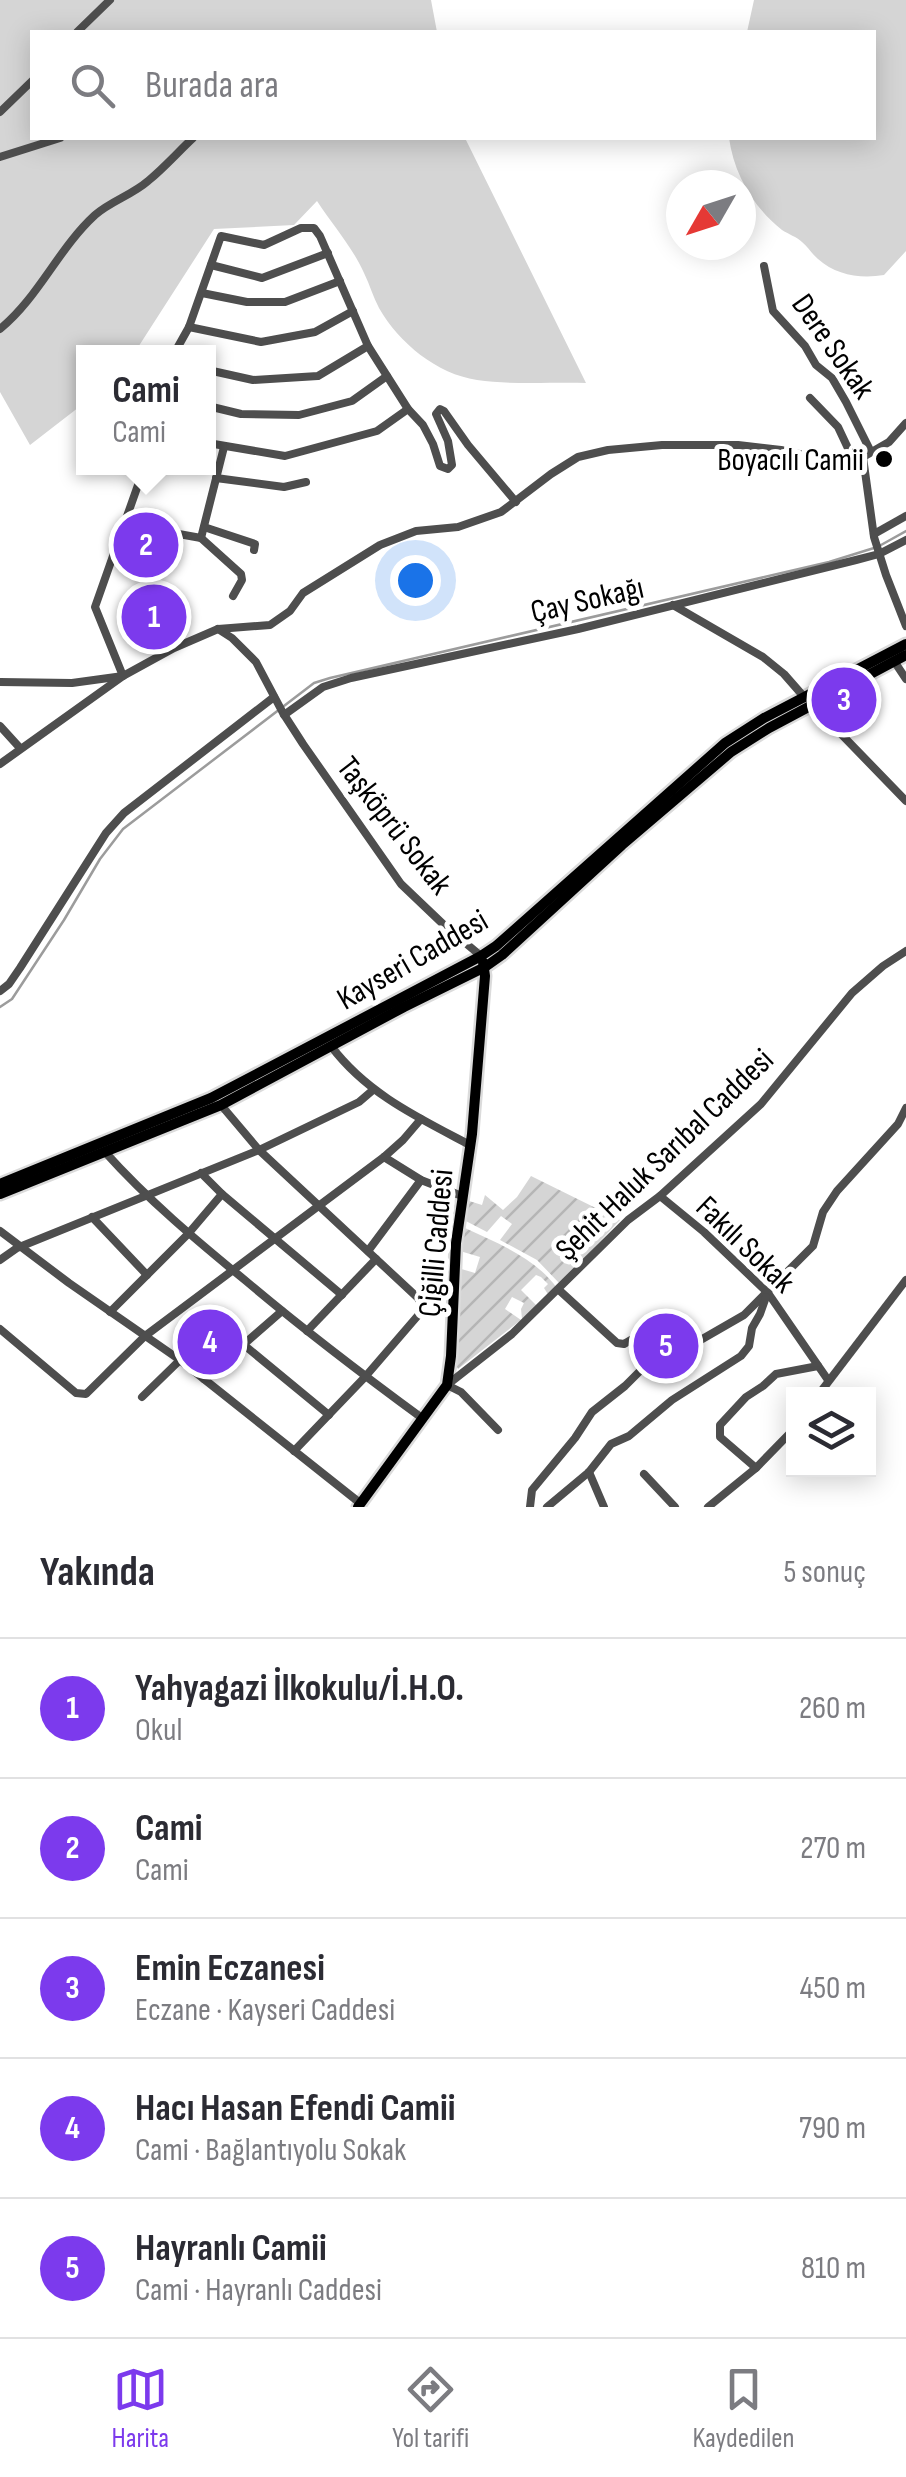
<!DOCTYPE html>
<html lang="tr">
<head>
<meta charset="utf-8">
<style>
	body { margin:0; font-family:"Sofia Sans Condensed",sans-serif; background:#f7f7f7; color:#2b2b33 }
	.controls { position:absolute; right:30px; bottom:30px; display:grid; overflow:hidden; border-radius:0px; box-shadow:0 5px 25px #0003 }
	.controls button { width:90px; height:90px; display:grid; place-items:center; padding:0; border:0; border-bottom:2px solid #e1e1e2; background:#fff; color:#2b2b33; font:50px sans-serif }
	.compass { position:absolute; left:666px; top:170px; width:90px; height:90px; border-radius:50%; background:#fff; box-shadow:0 5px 25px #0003; rotate:231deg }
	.you { position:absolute; left:415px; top:580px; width:35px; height:35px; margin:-25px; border:8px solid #fff; border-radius:50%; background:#1a73e8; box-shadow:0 0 0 15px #1a73e833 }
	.badge { display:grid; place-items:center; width:65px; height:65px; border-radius:50%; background:#7c3aed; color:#fff; font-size:32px; font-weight:700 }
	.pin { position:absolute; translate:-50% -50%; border:5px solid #fff; box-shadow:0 2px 10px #0006 }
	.popup { position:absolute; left:76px; top:345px; width:140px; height:130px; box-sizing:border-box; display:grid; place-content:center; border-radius:0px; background:#fff; filter:drop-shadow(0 2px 8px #0005); font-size:32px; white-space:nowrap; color:#7c7c81 }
	.popup b { font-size:38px; color:#2b2b33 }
	.popup::after { content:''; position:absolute; left:50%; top:100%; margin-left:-20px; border:20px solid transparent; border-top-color:#fff }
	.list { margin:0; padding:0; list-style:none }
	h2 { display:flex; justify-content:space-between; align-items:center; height:130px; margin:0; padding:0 40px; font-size:42px }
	h2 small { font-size:32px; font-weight:400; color:#7c7c81 }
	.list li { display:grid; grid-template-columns:65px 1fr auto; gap:30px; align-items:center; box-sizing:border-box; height:140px; padding:0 40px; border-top:2px solid #e1e1e2 }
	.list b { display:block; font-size:38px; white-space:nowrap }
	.list p { margin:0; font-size:32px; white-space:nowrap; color:#7c7c81 }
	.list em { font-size:32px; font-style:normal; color:#7c7c81 }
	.icon { flex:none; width:55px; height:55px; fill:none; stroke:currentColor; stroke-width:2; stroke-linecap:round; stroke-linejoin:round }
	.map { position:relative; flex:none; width:906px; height:1507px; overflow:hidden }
	.search { position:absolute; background:#fff; box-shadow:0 5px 25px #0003; left:30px; right:30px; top:30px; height:110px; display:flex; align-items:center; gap:25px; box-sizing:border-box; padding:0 35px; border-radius:0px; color:#7c7c81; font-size:38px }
	.sheet { height:830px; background:#fff }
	nav { display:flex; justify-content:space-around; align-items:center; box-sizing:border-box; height:140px; border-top:2px solid #e1e1e2; background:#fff; font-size:28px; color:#7c7c81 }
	nav a { display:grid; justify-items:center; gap:5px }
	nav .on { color:#7c3aed }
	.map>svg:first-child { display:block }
</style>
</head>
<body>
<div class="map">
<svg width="906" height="1507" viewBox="0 0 906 1507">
	<defs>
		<pattern id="garden-furrows" width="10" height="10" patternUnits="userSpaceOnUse" patternTransform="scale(2.5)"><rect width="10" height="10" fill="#d5d5d5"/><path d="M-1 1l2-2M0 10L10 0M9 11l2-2" fill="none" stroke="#b5b5b5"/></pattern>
	</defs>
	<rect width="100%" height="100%" fill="#fff"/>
	<g fill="#d5d5d5">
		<path d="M0,0H431L437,32H32V138H465L586,383C552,382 510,385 477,380C437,374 399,343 379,308C373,297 370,285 364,273C353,248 332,224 317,201L294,225L214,229L135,352H84L83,404L30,445L0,392Z"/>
		<path d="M754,0H906V251L884,275C860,279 836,275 818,259C812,254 808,247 802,242C797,237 788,234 782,230C753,207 734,174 729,138H874V32H747Z"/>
	</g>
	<g fill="url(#garden-furrows)">
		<polygon points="531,1176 620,1220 560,1284 537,1260 500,1240 512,1224 501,1216 487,1232 462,1219 466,1200 482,1205 485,1195 503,1210 517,1197"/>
		<path d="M465,1228C499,1244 534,1257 557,1288L549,1296L544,1288L548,1284L541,1277L536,1275L521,1290L537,1306L522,1319L521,1309L524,1303L512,1297L505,1309L521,1320L458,1369L456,1365L458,1268L475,1273L480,1257L460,1251L461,1231Z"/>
	</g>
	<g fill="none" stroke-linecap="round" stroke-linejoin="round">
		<g stroke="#9c9c9c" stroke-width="2.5">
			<polyline points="881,545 906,531"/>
			<polyline points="0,1007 12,999 64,920 100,859 123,829 314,683 330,678 829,562 874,548"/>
		</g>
		<g stroke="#dbdbdb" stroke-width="15">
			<g id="major">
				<polyline points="0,1184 211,1098 481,956 496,946 725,743 764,718 906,644"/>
				<polyline points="0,1194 221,1105 404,1007 485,967 502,955 622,845 731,752 769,728 906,655"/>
				<polyline points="358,1507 447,1385 451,1356 456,1243 472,1134 485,976 483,962"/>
			</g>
		</g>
		<g stroke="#4e4e4e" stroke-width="8">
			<polyline points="77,32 110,0"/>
			<polyline points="0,112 32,81"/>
			<polyline points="0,157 60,138"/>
			<polyline points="211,265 262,278 328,253"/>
			<polyline points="764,266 773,311 805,346 816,365 832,378 846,402 871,452"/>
			<polyline points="202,293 247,302 285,302 340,281"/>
			<polyline points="189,327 261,342 315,332 353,311"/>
			<path d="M0,329C39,297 58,249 95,215C111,201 132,195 148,181C164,168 178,152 193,138"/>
			<polyline points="175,352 189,327 221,236 264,245 301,228 314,228 320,236 368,346 408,409 423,425 433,444 440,466 448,469 452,465 448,441 436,414 440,409 444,411 468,445 516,502"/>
			<polyline points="208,370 253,380 318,376 368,346"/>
			<polyline points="810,398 838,427 854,461"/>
			<polyline points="208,406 241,414 299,415 352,401 387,376"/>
			<polyline points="208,443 285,456 377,431 408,409"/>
			<polyline points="863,457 874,537 886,575 906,626"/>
			<polyline points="216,478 284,487 306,482"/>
			<polyline points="128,514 162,531 201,538 224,447"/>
			<polyline points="204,527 255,544 254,550"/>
			<polyline points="874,534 906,516"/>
			<polyline points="201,538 241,574 242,580 233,596"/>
			<polyline points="673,605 763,657 784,674 805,698"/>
			<polyline points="218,629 232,638 256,662 283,713 303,744 401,884 444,925 481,956"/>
			<polyline points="894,661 906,679"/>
			<polyline points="0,682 72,683 123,676 95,607 144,468"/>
			<polyline points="812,704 906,801"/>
			<polyline points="284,715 323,687 351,678 578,629 856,560 879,554 906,540"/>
			<polyline points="0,726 20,748"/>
			<polyline points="0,764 123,676 174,648 218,629 270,625 290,611 303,593 380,545 416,531 458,527 501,512 551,474 578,457 608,450 662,445 738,445 781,450 840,463 863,457 889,442 906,423"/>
			<polyline points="0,991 9,984 20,968 106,833 124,813 274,697"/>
			<path d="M331,1046C367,1094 419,1118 470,1145"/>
			<polyline points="221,1105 259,1150 418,1298 422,1305 421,1312 365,1377 294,1451"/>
			<path d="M105,1152C148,1200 196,1240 246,1281C303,1329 362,1374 422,1418"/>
			<polyline points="384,1157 421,1180 462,1196"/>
			<polyline points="201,1173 222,1194 342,1295"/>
			<polyline points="660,1196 704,1232 768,1293 828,1380"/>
			<polyline points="92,1217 147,1275"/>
			<polyline points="0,1231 69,1283 180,1360 360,1503"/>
			<polyline points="368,1251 421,1180"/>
			<polyline points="0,1260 17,1248 259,1150 359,1102 373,1090"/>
			<path d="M559,1290L617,1343L624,1344L636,1337C649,1338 653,1351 655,1362"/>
			<polyline points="110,1312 188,1234 222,1194"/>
			<polyline points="0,1329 76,1393 86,1394 145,1336 384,1157 403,1140 421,1119"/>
			<polyline points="307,1331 376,1259"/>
			<polyline points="244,1345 329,1415"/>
			<polyline points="204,1379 282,1311"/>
			<polyline points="819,1394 906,1280"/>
			<polyline points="142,1397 180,1360"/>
			<polyline points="498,1430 461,1392 447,1385 512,1334 628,1220 660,1196 761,1104 852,993 883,966 906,951"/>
			<polyline points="756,1468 720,1437 720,1425 746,1397 763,1386 776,1374 818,1366"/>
			<polyline points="589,1472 604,1507"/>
			<polyline points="644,1474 675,1507"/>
			<polyline points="530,1507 532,1490 575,1438 592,1412 625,1386 644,1367 671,1357 744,1315 813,1246 823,1212 837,1191 898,1124 906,1108"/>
			<polyline points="547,1507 589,1472 611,1444 629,1436 672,1400 741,1356 749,1346 752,1328 760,1314 766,1297"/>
			<polyline points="708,1507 756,1468 794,1429"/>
		</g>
		<use href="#major" stroke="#000" stroke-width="10"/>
	</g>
	<circle fill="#000" stroke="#fff" stroke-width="4" cx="884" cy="459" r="10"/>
	<g text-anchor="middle" stroke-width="10" stroke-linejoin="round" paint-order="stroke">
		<g font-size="32" fill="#000" stroke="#fff">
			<text transform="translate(834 346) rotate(55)" y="11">Dere Sokak</text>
			<text transform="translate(587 599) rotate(-13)" y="11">Çay Sokağı</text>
			<text transform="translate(395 825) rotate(52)" y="11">Taşköprü Sokak</text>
			<text transform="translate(412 959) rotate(-30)" y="11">Kayseri Caddesi</text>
			<text transform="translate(664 1154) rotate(-44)" y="11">Şehit Haluk Sarıbal Caddesi</text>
			<text transform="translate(435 1243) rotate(-85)" y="11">Çiğilli Caddesi</text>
			<text transform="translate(746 1244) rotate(44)" y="11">Fakılı Sokak</text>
		</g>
		<g font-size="32" fill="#000" stroke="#fff" text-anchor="end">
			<text x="864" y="470">Boyacılı Camii</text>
		</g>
	</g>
</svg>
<div class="controls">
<button><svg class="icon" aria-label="layers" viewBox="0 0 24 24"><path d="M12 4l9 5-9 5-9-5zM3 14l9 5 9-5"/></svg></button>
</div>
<svg class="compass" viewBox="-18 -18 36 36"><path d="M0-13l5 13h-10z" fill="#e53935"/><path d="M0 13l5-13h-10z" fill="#7c7c81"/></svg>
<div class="you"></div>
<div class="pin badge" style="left:154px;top:617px">1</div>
<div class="pin badge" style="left:146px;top:545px">2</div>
<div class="popup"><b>Cami</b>Cami</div>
<div class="pin badge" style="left:844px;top:700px">3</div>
<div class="pin badge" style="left:210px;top:1342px">4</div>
<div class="pin badge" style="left:666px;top:1346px">5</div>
<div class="search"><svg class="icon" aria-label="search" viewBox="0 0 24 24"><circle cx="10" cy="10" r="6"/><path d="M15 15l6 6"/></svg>Burada ara</div>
</div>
<section class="sheet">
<h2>Yakında<small>5 sonuç</small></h2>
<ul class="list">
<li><span class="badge">1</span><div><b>Yahyagazi İlkokulu/İ.H.O.</b><p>Okul</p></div><em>260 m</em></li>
<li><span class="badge">2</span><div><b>Cami</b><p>Cami</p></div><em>270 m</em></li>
<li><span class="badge">3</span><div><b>Emin Eczanesi</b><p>Eczane · Kayseri Caddesi</p></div><em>450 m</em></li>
<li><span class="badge">4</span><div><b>Hacı Hasan Efendi Camii</b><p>Cami · Bağlantıyolu Sokak</p></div><em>790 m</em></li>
<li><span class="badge">5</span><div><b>Hayranlı Camii</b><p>Cami · Hayranlı Caddesi</p></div><em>810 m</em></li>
</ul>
</section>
<nav>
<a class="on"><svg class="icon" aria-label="map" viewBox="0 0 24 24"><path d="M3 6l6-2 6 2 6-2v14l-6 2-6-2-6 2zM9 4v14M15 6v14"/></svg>Harita</a>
<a><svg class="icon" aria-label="directions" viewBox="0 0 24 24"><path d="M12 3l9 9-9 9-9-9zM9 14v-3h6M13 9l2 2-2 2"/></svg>Yol tarifi</a>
<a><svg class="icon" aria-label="saved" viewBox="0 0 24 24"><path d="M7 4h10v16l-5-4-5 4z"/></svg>Kaydedilen</a>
</nav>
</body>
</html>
